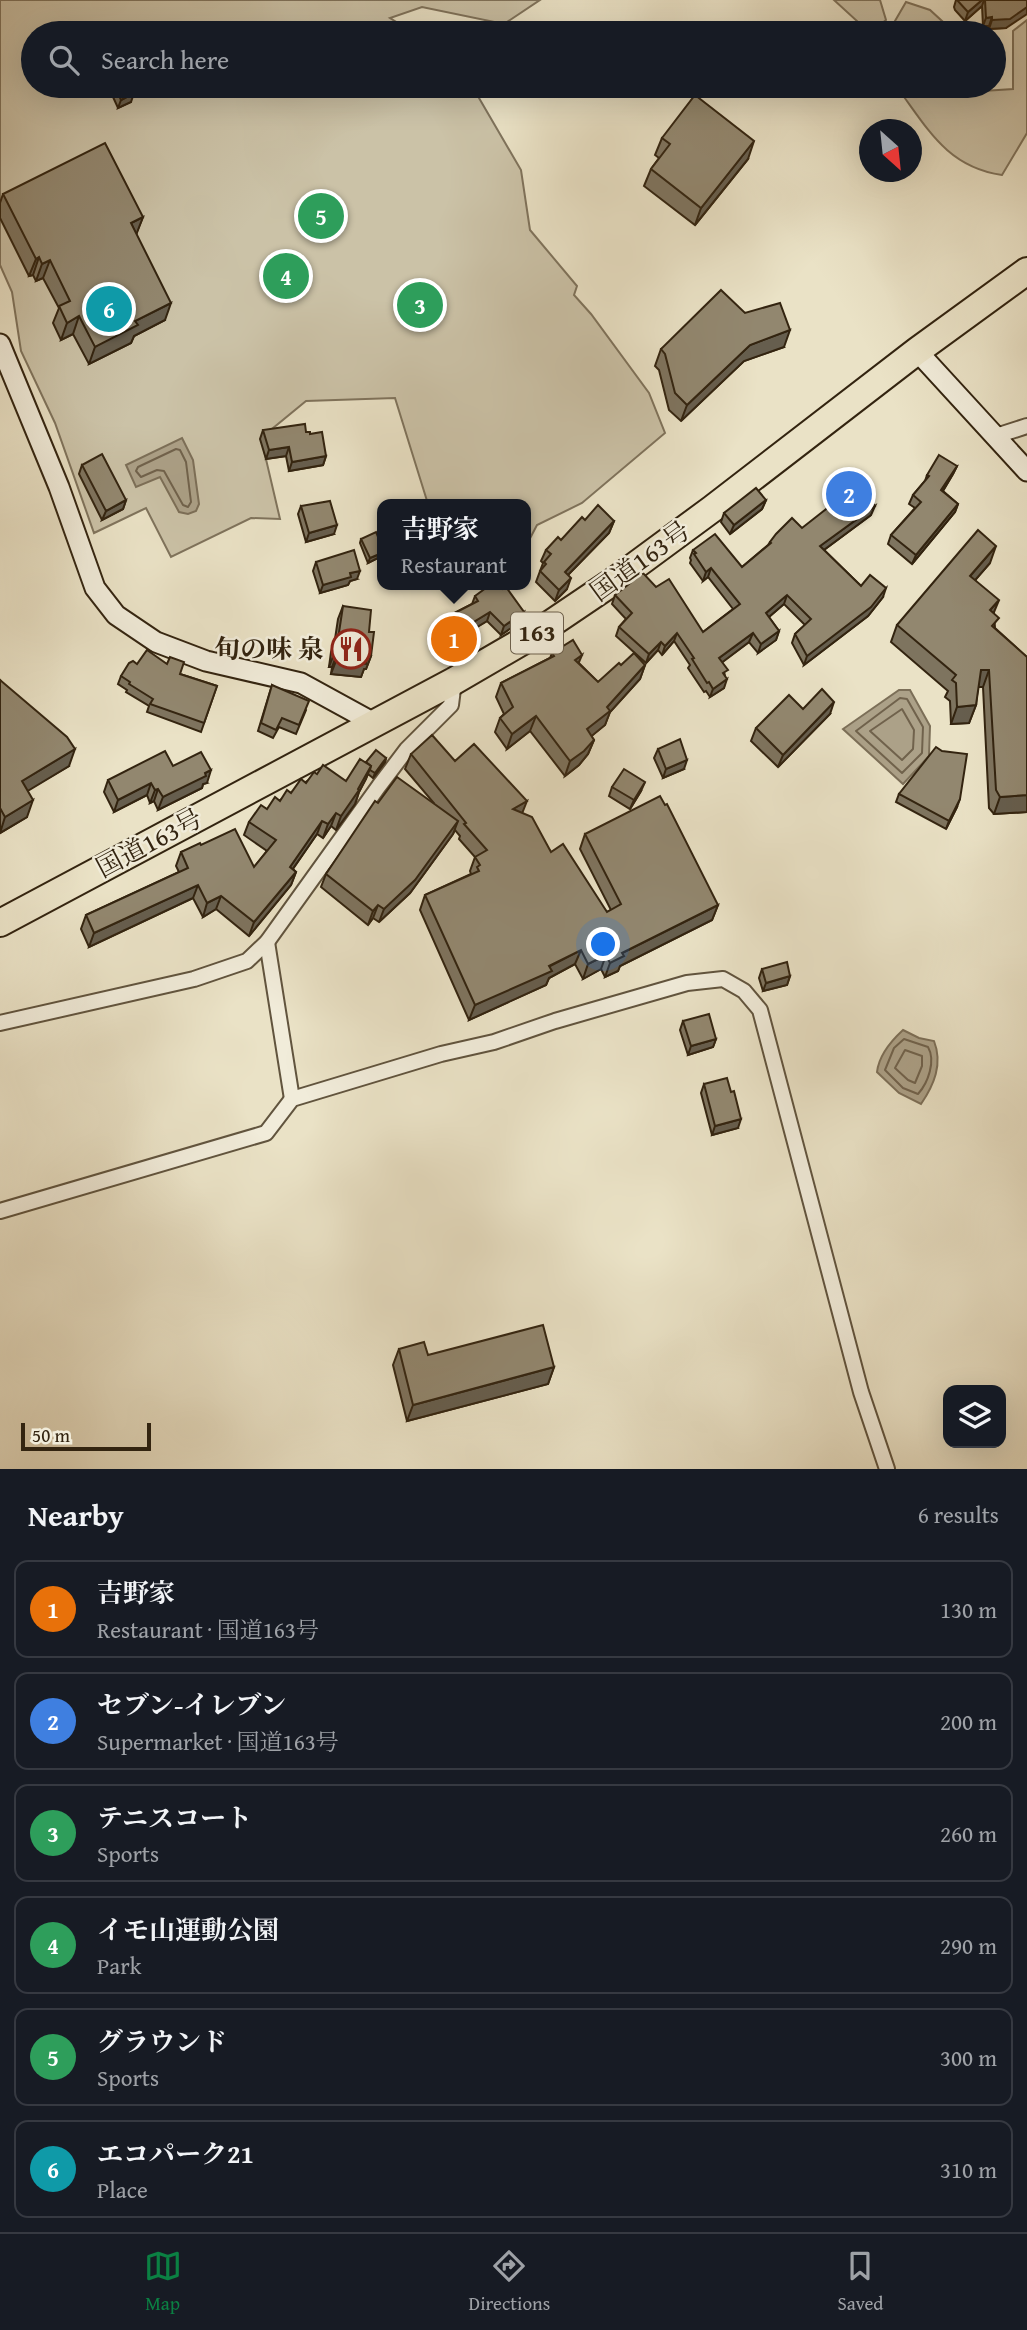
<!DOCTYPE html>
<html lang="en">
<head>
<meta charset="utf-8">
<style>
	body { margin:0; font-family:"Gentium Book Plus","Noto Serif JP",serif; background:#20242c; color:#f1f3f6 }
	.controls { position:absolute; right:21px; bottom:21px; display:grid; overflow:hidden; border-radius:14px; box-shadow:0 7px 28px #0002 }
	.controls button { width:63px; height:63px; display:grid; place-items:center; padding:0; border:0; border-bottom:2px solid #363941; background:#171b24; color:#f1f3f6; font:35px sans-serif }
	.compass { position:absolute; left:859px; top:119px; width:63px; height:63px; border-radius:50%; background:#171b24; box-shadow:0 7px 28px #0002; rotate:153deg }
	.scale { position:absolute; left:21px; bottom:18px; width:130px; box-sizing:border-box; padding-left:7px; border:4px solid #332410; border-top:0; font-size:19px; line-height:24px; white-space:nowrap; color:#332410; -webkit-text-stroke:5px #f1ecda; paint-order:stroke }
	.you { position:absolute; left:604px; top:945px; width:24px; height:24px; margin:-18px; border:5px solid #fff; border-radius:50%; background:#1a73e8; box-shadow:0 0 0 10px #1a73e833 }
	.badge { display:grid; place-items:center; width:46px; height:46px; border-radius:50%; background:#0b8043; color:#fff; font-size:23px; font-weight:700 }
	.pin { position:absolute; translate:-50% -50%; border:4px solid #fff; box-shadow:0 2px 7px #0006 }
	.popup { position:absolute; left:377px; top:499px; width:154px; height:91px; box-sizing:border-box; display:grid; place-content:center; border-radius:14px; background:#171b24; filter:drop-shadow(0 2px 5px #0005); font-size:23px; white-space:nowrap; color:#9ea1a6 }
	.popup b { font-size:26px; color:#f1f3f6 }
	.popup::after { content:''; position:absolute; left:50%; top:100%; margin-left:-14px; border:14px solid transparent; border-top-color:#171b24 }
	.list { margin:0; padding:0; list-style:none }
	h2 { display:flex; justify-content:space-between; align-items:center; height:91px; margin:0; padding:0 28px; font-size:30px }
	h2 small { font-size:23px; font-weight:400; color:#9ea1a6 }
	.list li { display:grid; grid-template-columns:46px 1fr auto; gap:21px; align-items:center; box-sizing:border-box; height:98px; margin:0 14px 14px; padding:0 14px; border:2px solid #363941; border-radius:14px }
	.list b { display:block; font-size:26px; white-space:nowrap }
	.list p { margin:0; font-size:23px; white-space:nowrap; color:#9ea1a6 }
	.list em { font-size:23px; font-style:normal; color:#9ea1a6 }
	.icon { flex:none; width:38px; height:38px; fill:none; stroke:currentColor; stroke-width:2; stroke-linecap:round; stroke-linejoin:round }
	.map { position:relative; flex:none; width:1027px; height:1469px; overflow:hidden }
	.search { position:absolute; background:#171b24; box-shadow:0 7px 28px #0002; left:21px; right:21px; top:21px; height:77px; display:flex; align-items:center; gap:18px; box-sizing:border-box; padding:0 24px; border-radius:38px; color:#9ea1a6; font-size:26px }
	.sheet { height:763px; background:#171b24 }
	nav { display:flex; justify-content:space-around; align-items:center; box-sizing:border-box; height:98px; border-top:2px solid #363941; background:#171b24; font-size:19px; color:#9ea1a6 }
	nav a { display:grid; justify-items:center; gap:4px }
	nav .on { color:#0b8043 }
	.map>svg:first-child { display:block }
</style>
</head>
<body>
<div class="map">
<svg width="1027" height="1469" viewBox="0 0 1027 1469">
	<rect width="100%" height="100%" fill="#eae2c6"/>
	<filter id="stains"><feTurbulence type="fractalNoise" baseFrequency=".00286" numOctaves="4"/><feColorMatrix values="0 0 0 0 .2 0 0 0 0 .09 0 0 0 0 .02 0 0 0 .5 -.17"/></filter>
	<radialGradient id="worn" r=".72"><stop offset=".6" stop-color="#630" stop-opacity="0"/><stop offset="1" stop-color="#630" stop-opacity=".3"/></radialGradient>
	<g fill="#cbc2a7" stroke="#7f735c" stroke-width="2">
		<polygon points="0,0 540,0 504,24 422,7 390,18 414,33 33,33 33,86 472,86 521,170 530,230 577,286 574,295 591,314 649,393 665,433 582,503 537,525 526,546 526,504 428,504 395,398 306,401 261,438 280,519 251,518 171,557 146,508 94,533 55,423 21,351 12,292 0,265"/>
		<polygon points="834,0 880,0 886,20 870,33"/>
		<polygon points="906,2 930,10 954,32 970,33 888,33"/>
		<path d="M1027,20V133L1002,175C946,167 927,127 896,86H968V92L1013,89V31Z"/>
	</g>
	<g fill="#aca188" stroke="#7c6f58" stroke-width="2">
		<polygon points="182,438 193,460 199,504 196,511 188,514 179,512 160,477 136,487 126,465"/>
		<polygon points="899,690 910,690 930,726 929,756 903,784 843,729"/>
		<path d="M903,1030L919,1038L934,1041C943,1064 934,1085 921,1104L899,1093L877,1072C879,1055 891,1041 903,1030Z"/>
	</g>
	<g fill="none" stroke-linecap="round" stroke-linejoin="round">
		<g stroke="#70624c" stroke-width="2">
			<polygon points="176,449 180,450 186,462 191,502 188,507 183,505 164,471 157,470 141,477 136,471 138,467"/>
			<polygon points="900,698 907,699 923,727 922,753 902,773 856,731"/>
			<polygon points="902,709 914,730 913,749 902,760 870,731"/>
			<path d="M904,1039L928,1047C936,1061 928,1083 918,1094L903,1088L885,1070L894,1048Z"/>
			<polygon points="905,1050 922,1056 922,1066 915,1083 908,1080 895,1068"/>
		</g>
		<g stroke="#61543e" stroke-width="18">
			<g id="street">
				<polyline points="996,436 1027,426"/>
				<polyline points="267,942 292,1099"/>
				<polyline points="0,1023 194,979 247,961 267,942 379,786 407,749 451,705 454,681"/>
				<polyline points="0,1211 266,1133 292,1099 441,1054 494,1042 555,1021 687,983 723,979 744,991 760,1010 861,1392 887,1469"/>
			</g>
		</g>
		<g stroke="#332410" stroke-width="23">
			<g id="secondary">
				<polyline points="0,344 59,487 95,588 116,615 156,642 206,661 301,683 374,723"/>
				<polyline points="917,351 1027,471"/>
			</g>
		</g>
		<g stroke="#332410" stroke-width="30">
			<polyline id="highway" points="0,923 454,681 540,631 617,579 712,509 917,351 1027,271"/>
		</g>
		<use href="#street" stroke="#f1ecda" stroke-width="14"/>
		<use href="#secondary" stroke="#f1ecda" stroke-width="19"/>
		<use href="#highway" stroke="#eae2c6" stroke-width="26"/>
	</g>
	<g fill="#7e745f" stroke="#332410" stroke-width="2">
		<polygon points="956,0 1027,0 1006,28 989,29 989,26 983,26 982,6 965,21 955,10 954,7"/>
		<polygon points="108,86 130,86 131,102 118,108"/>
		<polygon points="662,138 748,159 695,225 644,186 651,169 659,158 655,155"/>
		<polygon points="3,194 143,217 136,234 165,320 134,336 131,343 89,364 73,334 61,340 53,323 59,308 43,278 36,281 33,275 29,276 0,218 0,203"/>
		<polygon points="745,313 784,347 744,361 681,421 669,410 659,370 655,366 661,349"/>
		<polygon points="263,430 306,432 310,434 326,456 323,465 289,471 286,456 266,459 260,439"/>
		<polygon points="82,465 126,500 123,509 102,520 79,474"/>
		<polygon points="957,466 953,474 943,491 958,504 955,512 912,564 888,544 891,535 915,508 909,504 913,495 925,481 927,475"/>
		<polygon points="766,500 762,509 730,534 721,522 724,513"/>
		<polygon points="301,506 334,534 306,542 298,514"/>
		<polygon points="871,515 824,550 861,586 883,597 868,616 804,665 792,643 795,634 805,625 784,604 769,617 779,631 776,640 758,653 749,642 722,662 725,676 724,688 710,697 706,691 704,692 688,668 690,665 674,641 662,655 658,650 646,663 616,636 619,627 626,619 612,604 615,595 656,587 703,632 733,609 708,577 703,581 690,563 691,560 690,558 693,550 742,567 768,545 770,542 802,528"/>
		<polygon points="585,520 614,521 609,533 568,575 567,589 555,601 536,582 543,563 541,561 546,550 561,540"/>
		<polygon points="361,539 382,547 382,556 368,563 360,543"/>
		<polygon points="316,562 357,579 350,581 348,585 320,593 313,571"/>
		<polygon points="990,563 975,580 994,613 995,628 1027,657 1027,812 994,814 989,808 983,687 978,687 976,705 969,723 951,724 950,701 945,697 948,691 891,642 897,625"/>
		<polygon points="503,589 524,612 521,621 501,635 487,621 470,631 471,648 453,657 438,628 441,620 472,604 475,596"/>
		<polygon points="343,606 369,632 371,656 366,669 364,669 361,677 331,674 332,667 329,667 331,652 335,639 338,619"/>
		<polygon points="552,653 579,663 598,682 621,665 645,665 640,679 610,712 605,725 591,736 594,740 588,754 579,765 565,776 530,731 507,749 495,732 500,718 504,714 496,697 501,683 550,658"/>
		<polygon points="137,664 167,664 180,674 217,686 201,732 147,712 149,706 126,692 127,690 118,684 121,676"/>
		<polygon points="0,680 69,766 28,790 27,817 0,833"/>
		<polygon points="272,685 306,710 296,734 279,727 273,738 258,731"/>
		<polygon points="803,709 830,714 778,767 751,741 756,728"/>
		<polygon points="658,749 684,769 663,778 654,758"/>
		<polygon points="411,754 455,761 522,813 551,852 607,912 611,910 580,849 585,834 718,905 712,920 620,966 618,971 605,977 601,969 583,979 575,964 549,978 546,985 469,1020 420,910 425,895 471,874 470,871 475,857 459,839 460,836 455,830 453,834 410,893 379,922 373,918 368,925 321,887 326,874 378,803 433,802 405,769"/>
		<polygon points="386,758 385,762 373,778 368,774 359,792 355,804 336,830 331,826 323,838 317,834 293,869 296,872 291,885 249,936 216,909 203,917 193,898 89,947 81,929 86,915 179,872 176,866 181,852 201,845 254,867 267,851 244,835 249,822 317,774 346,781 366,762"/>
		<polygon points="173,766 207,783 203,784 202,788 158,810 154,801 150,803 147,795 114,812 104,792 108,780"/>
		<polygon points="612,787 641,791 630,809 609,796"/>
		<polygon points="899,794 957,807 946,829 896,802"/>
		<polygon points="762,969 790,976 787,985 763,991 759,978"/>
		<polygon points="683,1021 716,1039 713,1047 688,1055 680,1030"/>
		<polygon points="704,1084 738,1128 712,1135 701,1093"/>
		<polygon points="399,1349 428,1355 554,1367 548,1384 407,1421 393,1365"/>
	</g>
	<g fill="#665e4e" stroke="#332410" stroke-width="2">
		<polygon points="982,0 984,0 982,6 965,21 968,12"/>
		<polygon points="1027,7 1027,14 1006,28 989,29 992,20"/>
		<polygon points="992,17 989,26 983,26 986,18"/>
		<polygon points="134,93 131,102 118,108 121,100"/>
		<polygon points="754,141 748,159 695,225 701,208"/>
		<polygon points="143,217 136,235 131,223"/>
		<polygon points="39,257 33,275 29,276 36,259"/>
		<polygon points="50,260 43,278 36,281 42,264"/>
		<polygon points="171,303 165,320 134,336 131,343 89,364 95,347 135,321"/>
		<polygon points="79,316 73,334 61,340 67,323"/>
		<polygon points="790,330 784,347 744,361 681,421 687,405 750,345"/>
		<polygon points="289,447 286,456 266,459 269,450"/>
		<polygon points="326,456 323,465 289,471 292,462"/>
		<polygon points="957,466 953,474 938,499 941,490"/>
		<polygon points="126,500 123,509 102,520 106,511"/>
		<polygon points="766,500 762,509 730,534 734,525"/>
		<polygon points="958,504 955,512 912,564 916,555"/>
		<polygon points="875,506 871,515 817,555 820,546"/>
		<polygon points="614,521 609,533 560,583 565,572"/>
		<polygon points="337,525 334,534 306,542 309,533"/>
		<polygon points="996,546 990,563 964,593 970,576"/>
		<polygon points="382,553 382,556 368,563 370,558"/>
		<polygon points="711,568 708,577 703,581 706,572"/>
		<polygon points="360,571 357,579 350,581 348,585 320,593 323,585 350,573"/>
		<polygon points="571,578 567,589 555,601 559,590"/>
		<polygon points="886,588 883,597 868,616 804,665 807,656"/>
		<polygon points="787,595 784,604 763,622 766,613"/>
		<polygon points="999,600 992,617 990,610"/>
		<polygon points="490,612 487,621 464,635 467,626"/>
		<polygon points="524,612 521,621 501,635 504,626"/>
		<polygon points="779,631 776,640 758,653 761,644"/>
		<polygon points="677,633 674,641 662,655 665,646"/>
		<polygon points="753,633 749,642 716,667 719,658"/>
		<polygon points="474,639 471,648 453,657 456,649"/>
		<polygon points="661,642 658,650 646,663 649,654"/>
		<polygon points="334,654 337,654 332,667 329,667"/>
		<polygon points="582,655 576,669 575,660"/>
		<polygon points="367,656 371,656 366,669 364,669 361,677 331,674 336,661"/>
		<polygon points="645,665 640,679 610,712 605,725 582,744 587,729"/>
		<polygon points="981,670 989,670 983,687 974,687"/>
		<polygon points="727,679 724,688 710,697 713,689"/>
		<polygon points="834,702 830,714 778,767 783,755"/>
		<polygon points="976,705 969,723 951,724 957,707"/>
		<polygon points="536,716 530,731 507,749 512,734"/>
		<polygon points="594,740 588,754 579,765 565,776 570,761"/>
		<polygon points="75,749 69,766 16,798 22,781"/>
		<polygon points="386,758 385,762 373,778 375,773"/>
		<polygon points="687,760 684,769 663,778 666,769"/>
		<polygon points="371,766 366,779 359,792 355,804 336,830 341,816"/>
		<polygon points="211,770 207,783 203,784 202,788 158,810 163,797"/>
		<polygon points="645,782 641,791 630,809 634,800"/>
		<polygon points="151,783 147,795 114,812 118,800"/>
		<polygon points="158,789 154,801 150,803 155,790"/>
		<polygon points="1027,795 1027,812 994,814 1000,797"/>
		<polygon points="960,799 957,807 946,829 949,821"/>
		<polygon points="33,800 27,817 0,833 5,817"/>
		<polygon points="527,801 521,816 513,809"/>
		<polygon points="336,813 331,826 323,838 328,824"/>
		<polygon points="322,821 317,834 285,880 290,867"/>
		<polygon points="458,821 453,834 410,893 379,922 384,909"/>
		<polygon points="296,872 291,885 249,936 254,922"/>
		<polygon points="198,885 193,898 89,947 94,933"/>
		<polygon points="221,896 216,909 203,917 207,903"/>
		<polygon points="378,905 373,918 368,925 373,911"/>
		<polygon points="718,905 712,920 620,966 618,971 605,977 610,963 622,953"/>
		<polygon points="581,950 575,964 549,978 546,985 469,1020 475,1005"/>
		<polygon points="606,955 601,969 583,979 588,964"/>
		<polygon points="790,976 787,985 763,991 766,983"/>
		<polygon points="716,1039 713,1047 688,1055 691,1046"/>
		<polygon points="741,1119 738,1128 712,1135 715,1126"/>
		<polygon points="554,1367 548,1384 407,1421 413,1405"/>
	</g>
	<g fill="#92876f" stroke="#332410" stroke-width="2">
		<polygon points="957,0 982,0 968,12"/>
		<polygon points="985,0 1027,0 1027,7 1010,19 992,20 992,17 986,18"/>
		<polygon points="115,86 130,86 134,93 121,100"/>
		<polygon points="695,95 754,141 701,208 651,169 670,144 662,138"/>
		<polygon points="105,143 143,217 131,223 171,303 135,321 138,325 95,347 79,316 67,323 59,306 70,301 50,260 42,264 39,257 36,259 3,194"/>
		<polygon points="721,290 745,313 780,303 790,330 750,345 687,405 675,393 665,354 661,349"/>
		<polygon points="305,424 306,432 310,432 310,434 322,432 326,456 292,462 289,447 269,450 263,430"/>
		<polygon points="102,454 126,500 106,511 82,465"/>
		<polygon points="939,455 957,466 941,490 958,504 916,555 891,535 921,502 913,495 929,476 927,475"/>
		<polygon points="858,484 875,506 820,546 861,586 870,575 886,588 871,607 807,656 795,634 811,619 787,595 766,613 779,631 761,644 753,633 719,658 728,670 723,673 727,679 713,689 709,682 707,683 692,659 694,658 677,633 665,646 661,642 649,654 619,627 632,613 615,595 643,573 656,587 669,579 703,632 740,604 711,568 706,572 694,554 696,553 693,550 715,534 742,567 771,543 770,542 776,534 792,518 802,528"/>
		<polygon points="756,488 766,500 734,525 724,513"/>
		<polygon points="330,501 337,525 309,533 301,506"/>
		<polygon points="598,505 614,521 565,572 571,578 559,590 540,571 546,564 544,562 551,554 546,550 558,537 561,540 582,517 585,520"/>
		<polygon points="978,530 996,546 970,576 999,600 990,610 999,618 992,626 1027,657 1027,795 1000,797 996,790 989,670 981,670 976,705 957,707 956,683 952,680 956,675 897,625"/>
		<polygon points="376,532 382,547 382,553 370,558 361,539"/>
		<polygon points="354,550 360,571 350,573 351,577 323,585 316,562"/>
		<polygon points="490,585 499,585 503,589 506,587 524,612 504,626 490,612 467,626 474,639 456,649 441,620 478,601 475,596"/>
		<polygon points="343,606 371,610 369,632 374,632 371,656 367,656 366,664 336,661 337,654 334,654 335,639 338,639"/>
		<polygon points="573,640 582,655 575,660 598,682 619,663 621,665 634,653 645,665 607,707 610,711 587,729 594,740 584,751 570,761 536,716 512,734 500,718 513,707 501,683 554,656 552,653"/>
		<polygon points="147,650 167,664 170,657 184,662 180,674 217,686 204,723 150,704 153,699 129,684 130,682 121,676 129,663 133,661 137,664"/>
		<polygon points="0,680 67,737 75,749 22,781 33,800 5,817 0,808"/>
		<polygon points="272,685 309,701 299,725 282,718 276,730 261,723"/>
		<polygon points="822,689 834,702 783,755 756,728 789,695 803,709"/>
		<polygon points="432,735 455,761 474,744 527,801 513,809 532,817 551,852 563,844 607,912 621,904 585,834 660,796 665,805 667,804 718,905 622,953 624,956 610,963 606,955 588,964 581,950 549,966 552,971 475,1005 425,895 479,871 477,867 480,865 475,857 487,850 464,824 466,823 411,754"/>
		<polygon points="680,739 687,760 666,769 658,749"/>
		<polygon points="936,747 942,751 967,754 960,799 949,821 899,794"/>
		<polygon points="376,750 386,758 375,773 370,770 371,766 366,762"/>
		<polygon points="165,751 173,766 201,752 211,770 205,773 206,776 163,797 158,789 155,790 151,783 118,800 108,780"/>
		<polygon points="360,759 371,766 358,789 359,790 341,816 336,813 328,824 322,821 290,867 296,872 254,922 221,896 207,903 198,885 94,933 86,915 188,868 181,852 200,843 201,845 235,829 254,867 276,840 249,822 261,805 267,809 275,797 280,801 287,790 291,793 301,779 306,783 314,772 317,774 323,765 346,781"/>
		<polygon points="624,769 645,782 634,800 612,787"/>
		<polygon points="397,777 458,821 415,880 384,909 378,905 373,911 326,874 375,801 378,803"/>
		<polygon points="787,962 790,976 766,983 762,969"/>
		<polygon points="709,1014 716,1039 691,1046 683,1021"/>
		<polygon points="727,1078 731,1092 734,1091 741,1119 715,1126 704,1084"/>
		<polygon points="543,1325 554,1367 413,1405 399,1349 424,1342 428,1355"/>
	</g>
	<defs>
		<g id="restaurant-ring" transform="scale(2.0125)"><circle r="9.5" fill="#f1ecda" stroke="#8f2418" stroke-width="1.5"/><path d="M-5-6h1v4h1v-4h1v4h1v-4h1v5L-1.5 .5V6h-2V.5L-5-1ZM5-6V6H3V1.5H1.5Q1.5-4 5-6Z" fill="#8f2418"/></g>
	</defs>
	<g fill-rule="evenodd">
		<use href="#restaurant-ring" x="351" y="649"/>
	</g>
	<g text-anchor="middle" stroke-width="5" stroke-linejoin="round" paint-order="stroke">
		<rect fill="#f1ecda" stroke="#6c604d" stroke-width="2" x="511" y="612.5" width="52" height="41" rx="5"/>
		<g font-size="24" font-weight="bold" fill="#332410">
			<text x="537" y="641">163</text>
		</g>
		<g font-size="26" fill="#332410" stroke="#f1ecda">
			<text transform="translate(640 561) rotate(-36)" y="9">国道163号</text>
			<text transform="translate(149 843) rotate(-28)" y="9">国道163号</text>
		</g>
		<g font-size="26" font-weight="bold" fill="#332410" stroke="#f1ecda" text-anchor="end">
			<text x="324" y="658">旬の味 泉</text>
		</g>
	</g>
	<rect width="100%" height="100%" filter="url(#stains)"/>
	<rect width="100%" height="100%" fill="url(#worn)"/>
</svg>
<div class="controls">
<button><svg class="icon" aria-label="layers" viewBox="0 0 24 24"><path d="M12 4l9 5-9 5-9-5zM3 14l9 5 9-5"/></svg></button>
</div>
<svg class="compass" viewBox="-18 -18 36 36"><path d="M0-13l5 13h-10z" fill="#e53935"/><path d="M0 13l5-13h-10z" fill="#9ea1a6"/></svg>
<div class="scale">50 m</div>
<div class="you"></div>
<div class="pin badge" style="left:454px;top:639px;background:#e8710a">1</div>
<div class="popup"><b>吉野家</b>Restaurant</div>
<div class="pin badge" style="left:849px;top:494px;background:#3f7fe0">2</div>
<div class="pin badge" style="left:420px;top:305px;background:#2e9e5b">3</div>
<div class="pin badge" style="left:286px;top:276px;background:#2e9e5b">4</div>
<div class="pin badge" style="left:321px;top:216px;background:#2e9e5b">5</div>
<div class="pin badge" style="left:109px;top:309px;background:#0f9aa8">6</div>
<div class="search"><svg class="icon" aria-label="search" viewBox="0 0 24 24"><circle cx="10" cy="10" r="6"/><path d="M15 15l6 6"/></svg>Search here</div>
</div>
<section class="sheet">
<h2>Nearby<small>6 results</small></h2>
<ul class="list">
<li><span class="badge" style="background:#e8710a">1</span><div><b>吉野家</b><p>Restaurant · 国道163号</p></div><em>130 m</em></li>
<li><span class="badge" style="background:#3f7fe0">2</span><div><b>セブン-イレブン</b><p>Supermarket · 国道163号</p></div><em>200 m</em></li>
<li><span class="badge" style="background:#2e9e5b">3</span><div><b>テニスコート</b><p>Sports</p></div><em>260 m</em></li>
<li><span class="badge" style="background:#2e9e5b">4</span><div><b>イモ山運動公園</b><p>Park</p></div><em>290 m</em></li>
<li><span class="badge" style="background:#2e9e5b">5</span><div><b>グラウンド</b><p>Sports</p></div><em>300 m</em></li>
<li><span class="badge" style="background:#0f9aa8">6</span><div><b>エコパーク21</b><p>Place</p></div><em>310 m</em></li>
</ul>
</section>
<nav>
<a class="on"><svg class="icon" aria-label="map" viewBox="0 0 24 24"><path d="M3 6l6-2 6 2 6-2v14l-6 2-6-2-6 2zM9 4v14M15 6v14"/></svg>Map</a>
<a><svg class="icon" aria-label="directions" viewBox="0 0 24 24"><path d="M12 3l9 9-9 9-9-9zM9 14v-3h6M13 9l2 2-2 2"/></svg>Directions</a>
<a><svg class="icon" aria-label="saved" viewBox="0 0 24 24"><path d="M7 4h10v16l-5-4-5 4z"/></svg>Saved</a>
</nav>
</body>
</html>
